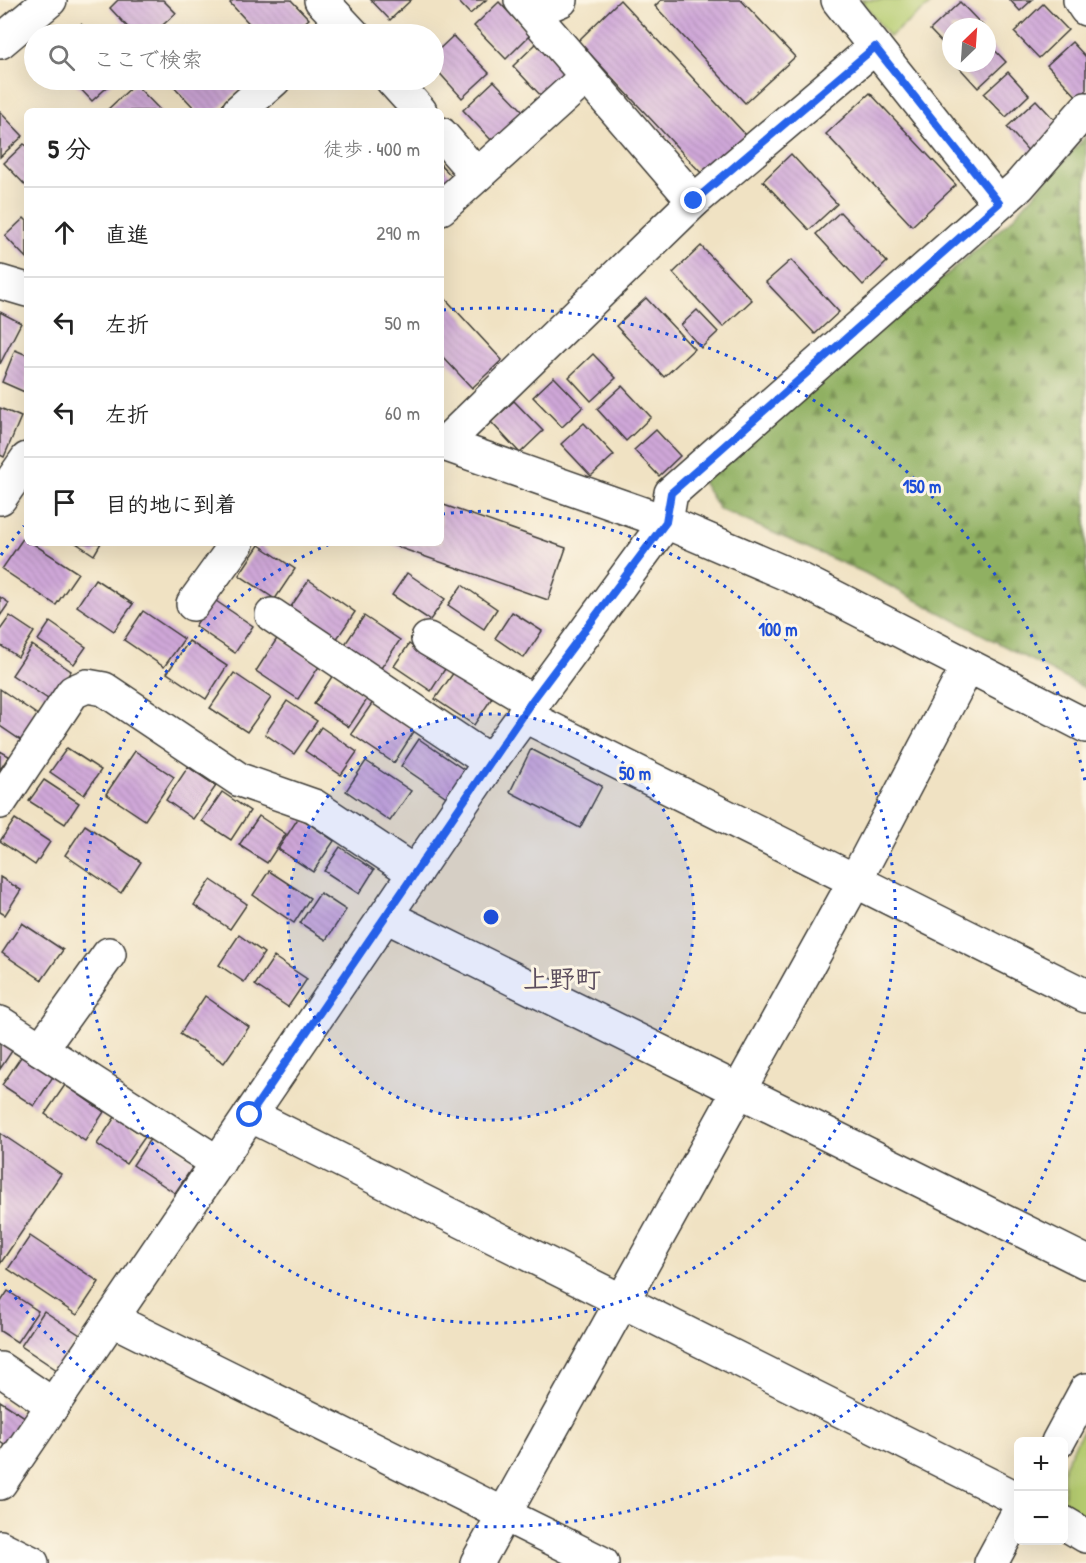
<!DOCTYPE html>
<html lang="ja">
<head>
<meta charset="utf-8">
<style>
	body { margin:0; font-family:"Patrick Hand","Klee One",sans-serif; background:#f2f2f2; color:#222 }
	.controls { position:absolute; right:18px; bottom:18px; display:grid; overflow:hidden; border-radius:9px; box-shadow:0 6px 24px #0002 }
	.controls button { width:54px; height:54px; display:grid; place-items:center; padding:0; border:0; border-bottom:2px solid #e0e0e0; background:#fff; color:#222; font:30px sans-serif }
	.compass { position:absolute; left:942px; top:18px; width:54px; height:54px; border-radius:50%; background:#fff; box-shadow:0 6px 24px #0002; rotate:25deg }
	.stop { position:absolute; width:18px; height:18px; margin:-14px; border:4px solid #2563eb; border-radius:50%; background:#fff }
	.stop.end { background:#2563eb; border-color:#fff; box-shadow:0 2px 6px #0008 }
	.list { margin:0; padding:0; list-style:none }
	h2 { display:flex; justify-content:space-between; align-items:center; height:78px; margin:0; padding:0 24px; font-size:26px }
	h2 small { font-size:20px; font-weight:400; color:#767676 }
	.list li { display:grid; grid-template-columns:39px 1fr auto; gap:18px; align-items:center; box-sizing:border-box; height:90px; padding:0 24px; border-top:2px solid #e0e0e0 }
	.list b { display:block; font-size:22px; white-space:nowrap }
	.list em { font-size:20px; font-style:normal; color:#767676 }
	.icon { flex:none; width:33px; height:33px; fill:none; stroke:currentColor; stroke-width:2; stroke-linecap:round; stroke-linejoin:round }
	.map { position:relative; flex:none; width:1086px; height:1563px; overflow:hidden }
	.search { position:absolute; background:#fff; box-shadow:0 6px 24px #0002; left:24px; top:24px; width:420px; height:66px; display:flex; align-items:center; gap:15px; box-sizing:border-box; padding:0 21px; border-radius:33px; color:#767676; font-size:22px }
	.panel { position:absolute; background:#fff; box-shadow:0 6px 24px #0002; left:24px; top:108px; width:420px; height:438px; border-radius:9px }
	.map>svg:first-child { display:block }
</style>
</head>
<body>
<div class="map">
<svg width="1086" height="1563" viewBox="0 0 1086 1563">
	<defs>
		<pattern id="forest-firs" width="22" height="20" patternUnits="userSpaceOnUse" patternTransform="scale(1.5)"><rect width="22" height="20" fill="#90b062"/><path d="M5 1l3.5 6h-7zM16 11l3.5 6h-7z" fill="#758e50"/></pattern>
		<pattern id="building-back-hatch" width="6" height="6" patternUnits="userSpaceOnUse" patternTransform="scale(1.5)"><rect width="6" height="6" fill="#cfa7d8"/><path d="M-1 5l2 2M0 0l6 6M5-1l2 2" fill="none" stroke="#b18fb9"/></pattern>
	</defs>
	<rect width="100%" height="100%" fill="#fcf5e5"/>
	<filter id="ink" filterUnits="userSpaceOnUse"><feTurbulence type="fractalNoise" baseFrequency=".0167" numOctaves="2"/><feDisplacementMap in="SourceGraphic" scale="12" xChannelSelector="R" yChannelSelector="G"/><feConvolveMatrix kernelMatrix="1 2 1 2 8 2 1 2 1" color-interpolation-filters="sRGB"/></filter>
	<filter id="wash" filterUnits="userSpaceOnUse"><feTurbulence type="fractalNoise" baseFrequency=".008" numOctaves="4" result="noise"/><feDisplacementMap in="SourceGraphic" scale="24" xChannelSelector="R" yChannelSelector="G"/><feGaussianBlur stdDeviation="1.35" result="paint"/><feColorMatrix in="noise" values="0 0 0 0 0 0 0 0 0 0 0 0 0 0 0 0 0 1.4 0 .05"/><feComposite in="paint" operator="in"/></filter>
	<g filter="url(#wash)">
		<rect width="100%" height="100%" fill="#f0e2c3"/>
		<g fill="#b5cc70" stroke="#687446" stroke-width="1.5">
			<polygon points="861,0 936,0 889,37"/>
			<polygon points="1086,1424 1086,1521 1064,1509 1064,1466"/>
		</g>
		<polygon fill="url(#forest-firs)" stroke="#56663f" stroke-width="1.5" points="1086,136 1086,689 863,572 719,509 702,482 1011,220"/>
		<g id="blocks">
			<g fill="url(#building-back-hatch)">
				<polygon points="118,0 163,0 176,13 153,34 134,34 110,8"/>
				<polygon points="233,0 291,0 309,19 292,34 259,34 230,3"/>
				<polygon points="371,0 411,0 390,20"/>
				<polygon points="457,0 486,0 470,14"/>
				<polygon points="620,0 746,135 703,175 578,41"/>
				<polygon points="661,0 741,0 795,57 745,103 655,6"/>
				<polygon points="1010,0 1032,0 1020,11"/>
				<polygon points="499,2 530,35 506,59 474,26"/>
				<polygon points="960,2 984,27 951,27 951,52 930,30"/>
				<polygon points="1043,4 1068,30 1039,58 1014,32"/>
				<polygon points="81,24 91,34 70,34"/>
				<polygon points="453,36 489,73 462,98 434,67 434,54"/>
				<polygon points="538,42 568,75 543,98 513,66"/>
				<polygon points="987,42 1006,62 978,88 957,65 987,63"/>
				<polygon points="1072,42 1086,57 1086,97 1081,101 1047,65"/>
				<polygon points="1008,72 1029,95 1006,117 984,94"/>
				<polygon points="72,80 115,80 92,101"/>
				<polygon points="168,80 236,80 242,86 216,111 197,111"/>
				<polygon points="494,81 523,111 492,141 463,110"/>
				<polygon points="135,84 161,111 106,111"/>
				<polygon points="870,93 956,185 912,226 826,134"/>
				<polygon points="1036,100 1061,127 1032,155 1007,127"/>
				<polygon points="0,112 23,136 0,157"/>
				<polygon points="24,144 27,146 27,187 4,163"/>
				<polygon points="791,154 837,204 809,230 763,181"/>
				<polygon points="441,165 456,181 441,195"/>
				<polygon points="840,212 887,262 863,285 816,234"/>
				<polygon points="24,218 27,221 27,259 5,236"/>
				<polygon points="701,246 752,300 723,327 673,273"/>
				<polygon points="791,260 839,312 815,334 766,282"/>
				<polygon points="441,294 502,360 472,388 441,355"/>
				<polygon points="646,298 694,349 664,377 616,326"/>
				<polygon points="697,310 718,332 701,348 681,325"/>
				<polygon points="0,312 21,323 0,364"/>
				<polygon points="15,350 27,355 27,393 2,382"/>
				<polygon points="593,354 616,378 591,401 569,377"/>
				<polygon points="554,377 583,407 562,427 533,397"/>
				<polygon points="622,386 651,417 626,441 597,409"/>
				<polygon points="514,401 543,431 520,453 491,422"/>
				<polygon points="0,408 21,417 4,457 0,455"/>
				<polygon points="584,423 614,455 591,476 561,444"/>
				<polygon points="656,430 680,456 659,476 634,450"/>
				<polygon points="441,504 566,548 548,600 392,545 441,543"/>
				<polygon points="24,537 27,543 32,543 78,573 56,605 2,569"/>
				<polygon points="76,543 101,543 94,555"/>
				<polygon points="259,545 295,569 275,599 239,575"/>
				<polygon points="407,573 445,599 430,620 392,595"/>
				<polygon points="95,579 133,604 114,631 77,606"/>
				<polygon points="309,580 355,612 334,643 288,611"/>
				<polygon points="462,585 497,609 484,629 448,605"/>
				<polygon points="0,597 9,603 0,616"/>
				<polygon points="213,599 253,626 235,653 195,626"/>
				<polygon points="143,611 184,639 164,667 124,640"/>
				<polygon points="512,612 542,631 524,658 495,638"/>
				<polygon points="10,616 34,632 18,657 0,645 0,630"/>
				<polygon points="364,616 400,640 377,674 341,650"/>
				<polygon points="50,622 86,647 74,664 38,640"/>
				<polygon points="278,637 320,665 298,699 256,671"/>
				<polygon points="189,641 227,666 206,699 167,673"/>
				<polygon points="409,644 445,669 431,691 394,666"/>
				<polygon points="32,645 71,671 51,701 12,675"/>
				<polygon points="454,672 492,698 474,725 435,699"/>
				<polygon points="234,673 271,698 247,732 210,708"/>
				<polygon points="333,675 368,698 349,727 314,704"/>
				<polygon points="0,689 39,716 22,741 0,726"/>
				<polygon points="287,701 317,721 294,754 265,734"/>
				<polygon points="373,702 415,730 394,763 351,734"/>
				<polygon points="321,727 357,752 341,775 305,751"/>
				<polygon points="419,739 466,771 448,798 401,766"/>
				<polygon points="67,748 101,770 84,795 50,772"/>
				<polygon points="531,749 602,786 580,828 510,792"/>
				<polygon points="0,751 9,756 0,770"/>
				<polygon points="135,751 174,777 145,820 106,794"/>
				<polygon points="366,761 411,791 390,821 346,791"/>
				<polygon points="188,767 216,786 193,819 166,800"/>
				<polygon points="44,780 79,803 65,824 29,801"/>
				<polygon points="222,792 250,811 231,840 202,821"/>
				<polygon points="259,816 286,834 267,863 239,845"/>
				<polygon points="299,817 334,841 313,872 278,849"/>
				<polygon points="15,819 50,842 35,865 0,841"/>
				<polygon points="85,825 141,862 121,893 65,855"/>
				<polygon points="340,847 374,870 359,894 324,871"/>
				<polygon points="269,871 310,898 294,923 253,895"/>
				<polygon points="0,877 21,890 5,915 0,912"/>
				<polygon points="211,880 247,904 230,929 194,905"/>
				<polygon points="320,893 346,910 326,940 300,923"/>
				<polygon points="22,923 63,950 42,980 2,953"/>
				<polygon points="239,935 264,953 244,982 219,965"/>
				<polygon points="274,957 307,979 288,1007 255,985"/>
				<polygon points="205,996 249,1027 224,1063 180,1034"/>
				<polygon points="0,1039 14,1048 0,1069"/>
				<polygon points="23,1054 54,1075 34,1106 2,1085"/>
				<polygon points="65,1085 104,1112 85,1141 45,1114"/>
				<polygon points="115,1117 145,1137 126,1164 97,1144"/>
				<polygon points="0,1133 61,1174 0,1264"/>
				<polygon points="154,1133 196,1162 175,1193 133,1165"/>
				<polygon points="30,1236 99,1282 77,1315 8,1269"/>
				<polygon points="8,1291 38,1311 17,1342 0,1331 0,1303"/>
				<polygon points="44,1311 80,1335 57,1370 21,1346"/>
				<polygon points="0,1401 28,1419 9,1448 0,1442"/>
			</g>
		</g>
	</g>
	<g filter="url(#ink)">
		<use href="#blocks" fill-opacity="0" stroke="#3c3a35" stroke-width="1.5"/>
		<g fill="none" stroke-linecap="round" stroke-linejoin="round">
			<g stroke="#3c3a35" stroke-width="36">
				<g id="minor">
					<polyline points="321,0 353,34"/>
					<polyline points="521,0 694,201 875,47 999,203"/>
					<polyline points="838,0 875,47"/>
					<polyline points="1080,0 1086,9"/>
					<polyline points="532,12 561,0"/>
					<polyline points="0,42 50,0"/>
					<polyline points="392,80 420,111"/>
					<polyline points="239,111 274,80"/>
					<polyline points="441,134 476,174"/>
					<polyline points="441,208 586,77"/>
					<polyline points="0,282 27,290"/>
					<polyline points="441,443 666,522 801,580 1086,726"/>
					<polyline points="444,444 694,201"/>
					<polyline points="0,498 27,459"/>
					<polyline points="193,604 237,543"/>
					<polyline points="272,615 490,762"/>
					<polyline points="428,639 532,701"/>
					<polyline points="523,715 1086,996"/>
					<polyline points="0,802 73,692 87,686 104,689 240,780 314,806 415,873"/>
					<polyline points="386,916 1086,1262"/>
					<polyline points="0,1023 218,1163"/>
					<polyline points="41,1049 109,954"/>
					<polyline points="250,1115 1018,1499"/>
					<polyline points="111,1319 602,1563"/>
					<polyline points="0,1369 53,1405"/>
					<polyline points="1058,1442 1086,1390"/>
					<polyline points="0,1483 490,762 666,522 671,493 1019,186 1086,109"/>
					<polyline points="1064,1523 1086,1536"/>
					<polyline points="0,1547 32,1563"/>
					<polyline points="477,1563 855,881 968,666"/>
					<polyline points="991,1563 1018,1513"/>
				</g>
			</g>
			<use href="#minor" stroke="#fff" stroke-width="33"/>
		</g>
	</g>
	<g fill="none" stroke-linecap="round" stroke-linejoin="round" filter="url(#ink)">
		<polyline stroke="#2563eb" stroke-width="8" points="250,1115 532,701 666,522 671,493 999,203 875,47 694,201"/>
	</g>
	<circle cx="491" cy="917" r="203" fill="#1d4ed8" fill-opacity=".12"/>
	<g fill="none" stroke="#1d4ed8" stroke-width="3" stroke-dasharray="3 6">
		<circle cx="491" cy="917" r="203"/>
		<path d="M442 514A406 406 0 1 1 332 543"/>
		<path d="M1086 1049A609 609 0 0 1 1 1279M1 555A609 609 0 0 1 24 526M443 310A609 609 0 0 1 1086 785"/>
	</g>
	<g text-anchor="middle" stroke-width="6" stroke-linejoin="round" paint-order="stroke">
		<g font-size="26" font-weight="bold" fill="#5b4d5e" stroke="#fcf5e5">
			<text x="562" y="988">上野町</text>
		</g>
	</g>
	<circle cx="491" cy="917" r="9" fill="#1d4ed8" stroke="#fcf5e5" stroke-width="3"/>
	<g font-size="18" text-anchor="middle" font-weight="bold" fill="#1d4ed8" stroke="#fcf5e5" stroke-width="6" stroke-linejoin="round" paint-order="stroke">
		<text x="922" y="493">150 m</text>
		<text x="778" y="636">100 m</text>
		<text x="635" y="780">50 m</text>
	</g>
</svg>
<div class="controls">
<button>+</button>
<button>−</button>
</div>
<svg class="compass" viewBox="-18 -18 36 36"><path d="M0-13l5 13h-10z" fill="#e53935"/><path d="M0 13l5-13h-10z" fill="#767676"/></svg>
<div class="stop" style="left:250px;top:1115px"></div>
<div class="stop end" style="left:694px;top:201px"></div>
<div class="search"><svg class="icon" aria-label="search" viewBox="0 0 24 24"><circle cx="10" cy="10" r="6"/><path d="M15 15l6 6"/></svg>ここで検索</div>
<section class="panel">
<h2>5 分<small>徒歩 · 400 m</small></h2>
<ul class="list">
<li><svg class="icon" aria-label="ahead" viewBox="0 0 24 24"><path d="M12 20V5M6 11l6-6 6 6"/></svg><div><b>直進</b></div><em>290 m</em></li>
<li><svg class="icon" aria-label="left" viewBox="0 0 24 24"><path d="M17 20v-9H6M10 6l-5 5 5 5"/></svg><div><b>左折</b></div><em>50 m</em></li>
<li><svg class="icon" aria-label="left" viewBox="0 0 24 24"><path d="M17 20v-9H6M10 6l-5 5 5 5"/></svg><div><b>左折</b></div><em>60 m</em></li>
<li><svg class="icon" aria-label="arrive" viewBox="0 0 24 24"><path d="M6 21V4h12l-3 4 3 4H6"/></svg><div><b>目的地に到着</b></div></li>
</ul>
</section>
</div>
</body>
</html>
